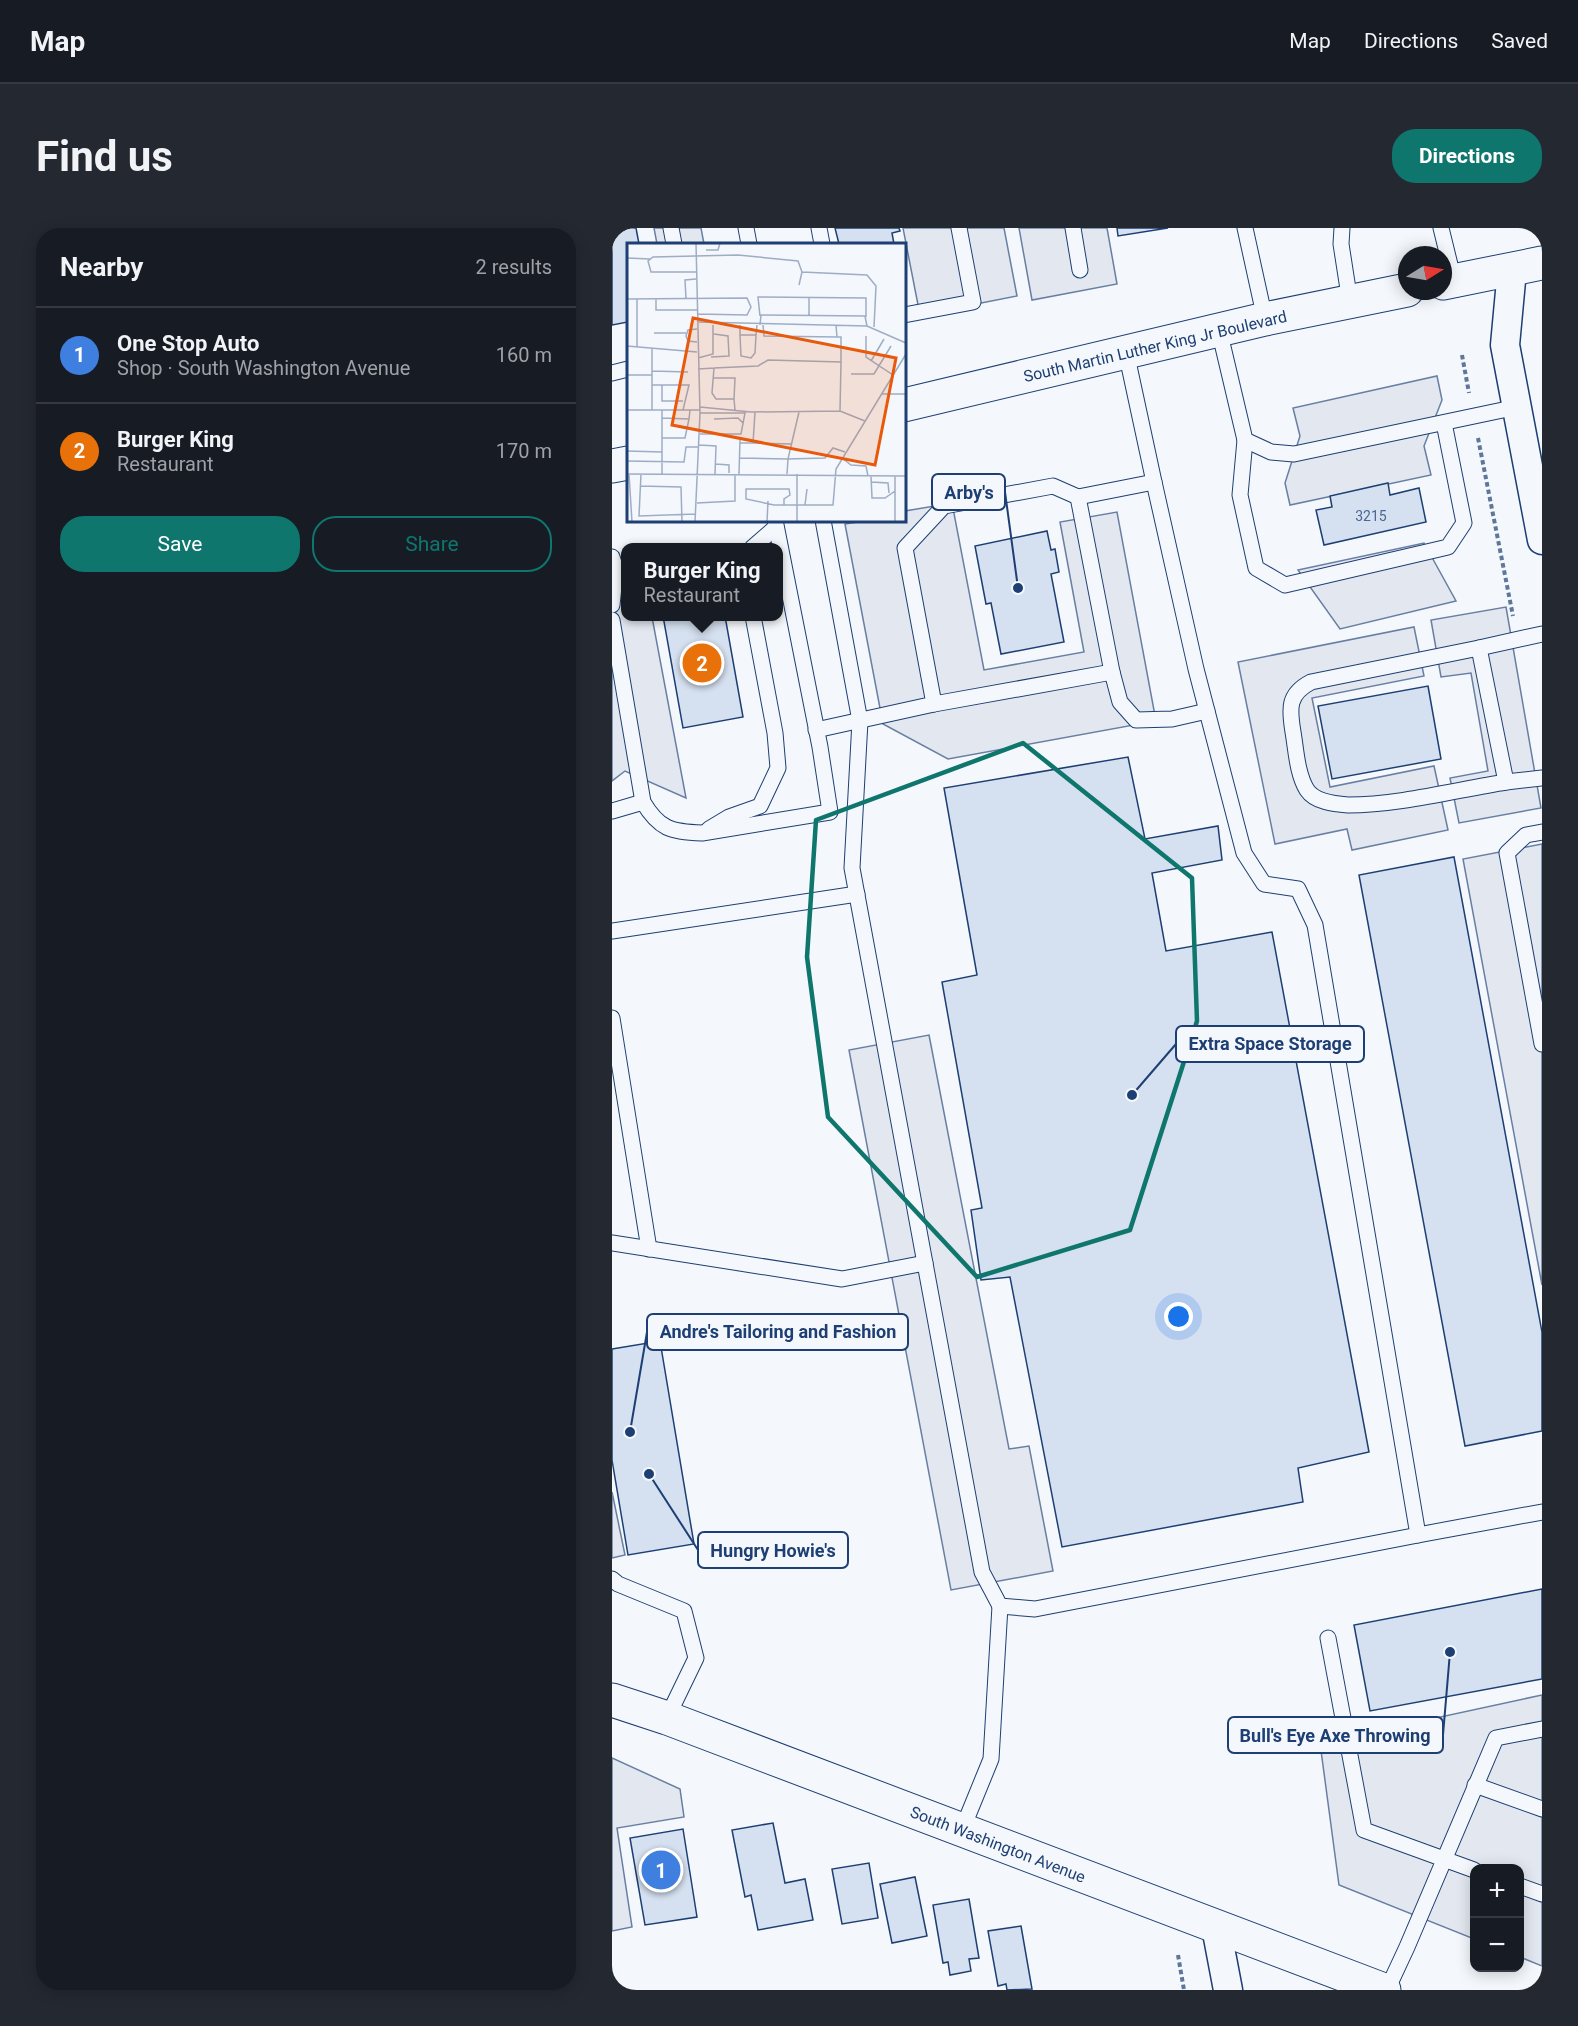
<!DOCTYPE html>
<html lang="en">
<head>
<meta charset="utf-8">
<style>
	body { margin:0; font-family:Roboto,sans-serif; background:#242831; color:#f1f3f6 }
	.controls { position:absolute; right:18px; bottom:18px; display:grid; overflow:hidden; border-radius:12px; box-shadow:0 3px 15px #0003 }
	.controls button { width:54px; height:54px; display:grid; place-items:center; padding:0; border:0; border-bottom:2px solid #363941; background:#171b24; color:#f1f3f6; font:30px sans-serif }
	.compass { position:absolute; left:786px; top:18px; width:54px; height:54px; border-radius:50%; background:#171b24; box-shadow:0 3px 15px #0003; rotate:79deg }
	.you { position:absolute; left:567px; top:1089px; width:21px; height:21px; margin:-15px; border:4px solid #fff; border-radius:50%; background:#1a73e8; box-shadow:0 0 0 9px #1a73e833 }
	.badge { display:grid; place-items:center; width:39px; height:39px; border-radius:50%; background:#0f766e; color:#fff; font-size:20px; font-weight:700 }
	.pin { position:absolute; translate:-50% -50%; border:3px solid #fff; box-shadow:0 2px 6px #0006 }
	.popup { position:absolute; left:9px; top:315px; width:162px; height:78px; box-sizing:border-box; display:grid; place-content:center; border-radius:12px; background:#171b24; filter:drop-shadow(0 2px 4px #0005); font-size:20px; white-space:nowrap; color:#9ea1a6 }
	.popup b { font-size:22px; color:#f1f3f6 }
	.popup::after { content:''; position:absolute; left:50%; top:100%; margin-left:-12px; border:12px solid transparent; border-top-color:#171b24 }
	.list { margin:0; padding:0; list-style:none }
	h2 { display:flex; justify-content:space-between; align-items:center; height:78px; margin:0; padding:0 24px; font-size:26px }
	h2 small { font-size:20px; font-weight:400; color:#9ea1a6 }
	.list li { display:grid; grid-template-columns:39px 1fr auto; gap:18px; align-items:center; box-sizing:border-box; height:96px; padding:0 24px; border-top:2px solid #363941 }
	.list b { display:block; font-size:22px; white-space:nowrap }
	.list p { margin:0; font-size:20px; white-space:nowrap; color:#9ea1a6 }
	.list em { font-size:20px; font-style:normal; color:#9ea1a6 }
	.actions { display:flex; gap:12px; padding:18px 24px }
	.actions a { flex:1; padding:14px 0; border:2px solid #0f766e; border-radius:24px; text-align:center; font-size:21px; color:#0f766e }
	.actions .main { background:#0f766e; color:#fff }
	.map { position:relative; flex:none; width:930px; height:1762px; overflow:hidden; border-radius:24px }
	header { display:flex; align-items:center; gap:36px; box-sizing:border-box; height:84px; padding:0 30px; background:#171b24; border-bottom:2px solid #363941 }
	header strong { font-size:28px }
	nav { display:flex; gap:33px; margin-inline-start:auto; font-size:21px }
	.intro { display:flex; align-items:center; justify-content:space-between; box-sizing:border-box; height:144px; padding:0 36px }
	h1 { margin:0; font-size:42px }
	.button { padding:15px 27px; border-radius:24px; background:#0f766e; color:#fff; font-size:21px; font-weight:700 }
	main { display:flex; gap:36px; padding:0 36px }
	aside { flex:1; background:#171b24; border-radius:24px; box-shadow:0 3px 15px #0003 }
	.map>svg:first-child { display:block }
</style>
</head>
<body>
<header>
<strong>Map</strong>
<nav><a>Map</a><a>Directions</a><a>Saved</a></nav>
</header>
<div class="intro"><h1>Find us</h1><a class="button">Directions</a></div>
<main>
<aside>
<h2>Nearby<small>2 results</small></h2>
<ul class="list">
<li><span class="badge" style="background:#3f7fe0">1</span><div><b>One Stop Auto</b><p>Shop · South Washington Avenue</p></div><em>160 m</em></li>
<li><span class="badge" style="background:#e8710a">2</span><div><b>Burger King</b><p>Restaurant</p></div><em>170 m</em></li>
</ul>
<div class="actions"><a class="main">Save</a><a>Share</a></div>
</aside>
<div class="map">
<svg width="930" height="1762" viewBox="0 0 930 1762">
	<rect width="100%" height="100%" fill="#f4f7fb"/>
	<g fill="#e3e8f0" stroke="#687fa3" stroke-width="1.5">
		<polygon points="42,0 89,0 92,16 45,16"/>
		<polygon points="291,0 392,0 405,68 308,87"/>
		<polygon points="407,0 495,0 505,56 420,72"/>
		<polygon points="825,148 830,172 812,218 819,247 678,277 673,255 688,208 681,180"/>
		<polygon points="340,275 372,442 472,424 448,294 505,284 544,493 336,531 271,496 233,296 252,293 292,292 293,283"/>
		<polygon points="812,315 844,373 728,401 686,342"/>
		<polygon points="0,365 13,372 14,388 40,389 74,570 13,543 0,553"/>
		<polygon points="894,379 929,580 847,595 838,550 876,543 859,445 829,449 819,392"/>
		<polygon points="802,399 812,448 700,470 718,559 822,538 836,602 740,622 735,601 663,616 626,434"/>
		<polygon points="930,616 930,1057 851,631"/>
		<polygon points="317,807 397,1221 417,1218 441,1343 339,1362 237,822"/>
		<polygon points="0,1264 13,1327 0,1330"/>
		<polygon points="930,1467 930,1738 908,1729 908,1640 862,1640 862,1711 727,1657 708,1515"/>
		<polygon points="0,1530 68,1561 72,1589 5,1600 20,1699 0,1703"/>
	</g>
	<g fill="#d5e0f0" stroke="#1d3f73" stroke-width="1.5">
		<polygon points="0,0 24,0 27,16 16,16 16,94 0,97"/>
		<polygon points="223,0 287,0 288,3 280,5 282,16 227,16"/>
		<polygon points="505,0 556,0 506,8"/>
		<polygon points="776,255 778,267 807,260 814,294 712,317 704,282 720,279 718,268"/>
		<polygon points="435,303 439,322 443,321 447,344 439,346 452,414 389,426 379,375 374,376 363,318"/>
		<polygon points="51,388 113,388 131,489 71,500"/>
		<polygon points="816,458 829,531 720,551 706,478"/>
		<polygon points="516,529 533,611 606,598 610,632 540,645 554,723 660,704 757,1224 686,1240 691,1274 450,1319 398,1049 369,1052 359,982 370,980 330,754 365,747 332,560"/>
		<polygon points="842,629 930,1104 930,1203 853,1218 747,647"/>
		<polygon points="48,1113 82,1316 16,1327 0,1232 0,1121"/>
		<polygon points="930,1361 930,1451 758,1483 742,1397"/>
		<polygon points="161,1595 173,1655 193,1651 201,1692 146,1702 139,1667 133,1669 120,1602"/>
		<polygon points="71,1601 85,1689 33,1697 18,1610"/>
		<polygon points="257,1635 266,1690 230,1696 220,1641"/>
		<polygon points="303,1649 315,1708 280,1715 268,1656"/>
		<polygon points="357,1671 367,1730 357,1731 359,1743 338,1747 336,1734 331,1735 321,1677"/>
		<polygon points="409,1698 420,1761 395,1762 394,1756 386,1758 376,1703"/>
	</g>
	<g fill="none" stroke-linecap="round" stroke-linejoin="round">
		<g stroke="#1d3f73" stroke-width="17">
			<g id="service">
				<polyline points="59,0 62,16"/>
				<polyline points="134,0 137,16"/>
				<polyline points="207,0 210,16"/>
				<polyline points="461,0 468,42"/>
				<polyline points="633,0 653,91"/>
				<polyline points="730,0 729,16 738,74"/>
				<polyline points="829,0 842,53"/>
				<polyline points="292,87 361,74 347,0"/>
				<polyline points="607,102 633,212 659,224 682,226 905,179"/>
				<polyline points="0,145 16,141"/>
				<polyline points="633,212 628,267 644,340 673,357 836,319 852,295 832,195"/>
				<polyline points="211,292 248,493 240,640 370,1344 388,1378 423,1381 806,1307 703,697 686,661 652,656 632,625 584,441 542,254"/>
				<polyline points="140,320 164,299"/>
				<polyline points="0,329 4,341 0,377"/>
				<path d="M0,392L31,574C47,601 59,604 90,605L218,584L208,519L163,292"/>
				<polyline points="930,406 867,420 894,554 930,550"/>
				<path d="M867,420L699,454C676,466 677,480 681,504C684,521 685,546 695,562C703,574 722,576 736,577C786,577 844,562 894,554"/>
				<polyline points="500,444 508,474 524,492 560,491 595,483"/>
				<polyline points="322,476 500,444 466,269"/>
				<polyline points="204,502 322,476 293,320 332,278 441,258 466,269 542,254 514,124"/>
				<polyline points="0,583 31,574"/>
				<polyline points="97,601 117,589 148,578 166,540 163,505 141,388"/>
				<polyline points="930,604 914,607 895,625 930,816"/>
				<polyline points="0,703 245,666"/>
				<polyline points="0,790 37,1021"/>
				<polyline points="0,1015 230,1051 313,1035"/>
				<polyline points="806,1307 930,1284"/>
				<polyline points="0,1351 6,1356 72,1383 84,1430 55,1490"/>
				<polyline points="716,1410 752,1602 862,1642"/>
				<polyline points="863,1557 930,1581"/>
				<polyline points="350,1602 379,1531 388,1378"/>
				<polyline points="908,1658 930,1666"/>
				<polyline points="775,1762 795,1719 884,1510 930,1501"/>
			</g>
		</g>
		<g stroke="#1d3f73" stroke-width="31">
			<g id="minor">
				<polyline points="900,42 893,117 930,312"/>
				<polyline points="604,1699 616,1762"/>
			</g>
		</g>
		<g stroke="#1d3f73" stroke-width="35">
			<polyline id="tertiary" points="0,1472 55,1490 772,1762"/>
		</g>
		<g stroke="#1d3f73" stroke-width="35">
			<g id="primary">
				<polyline points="831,55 930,35"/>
				<polyline points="292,177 653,91 795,62"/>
				<polyline points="0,238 16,235"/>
			</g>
		</g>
		<g stroke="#5e769c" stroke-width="4" stroke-dasharray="4.5 3" stroke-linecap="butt">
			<polyline points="850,127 857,165"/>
			<polyline points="866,210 901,388"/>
			<polyline points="566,1727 572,1762"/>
		</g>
		<use href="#service" stroke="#f4f7fb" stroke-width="15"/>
		<use href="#minor" stroke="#f4f7fb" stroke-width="28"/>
		<use href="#tertiary" stroke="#f4f7fb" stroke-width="33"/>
		<use href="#primary" stroke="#f4f7fb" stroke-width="33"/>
	</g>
	<path fill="none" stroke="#0f766e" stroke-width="4.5" stroke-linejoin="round" d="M411,515L580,650L585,793L518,1002L365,1049L216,889L195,729L204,592Z"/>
	<g text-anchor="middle" stroke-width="4.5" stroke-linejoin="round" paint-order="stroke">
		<g font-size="14" fill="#4b6792">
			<text x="759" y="293">3215</text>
		</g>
		<g font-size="16" fill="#1d3f73" stroke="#f4f7fb">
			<text transform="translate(543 118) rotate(-13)" y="6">South Martin Luther King Jr Boulevard</text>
			<text transform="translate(386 1616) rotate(21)" y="6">South Washington Avenue</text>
		</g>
	</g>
	<g transform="translate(15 15)">
		<rect width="279" height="279" fill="#f4f7fb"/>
		<path fill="none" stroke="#9eadc5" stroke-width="1.5" d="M24,0H51M79,7H91L93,0M0,15L23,16M69,29H24L21,18L26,14L111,12L171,18L175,29L172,42M175,29L240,32L249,43L247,84M182,54V73M0,56L120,55L124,64L120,72L70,71M10,56V105M29,56V67H70M59,56L58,37L69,36M133,73L131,54L239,55V74M70,79L240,83L279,100M113,82V92H129L130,82M133,82L134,72L238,73L240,83M136,82L137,93L210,94L209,82M70,86L61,87L59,93L61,98L70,99M27,90H59M113,92L114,113L124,115L128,110L129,92M239,93V114L266,132M210,94H214V119M0,103L70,109M25,106V142M84,114L102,113L101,93L87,91M71,115L86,111V82M244,118L257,96M71,126L87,125L85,150L89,156H107L108,167M25,128L61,129M224,131H247L264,103M0,132H25M87,135H108L107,156M35,142V158H56M255,151H279M73,164L124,169L213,168L214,119L141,117L131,123L87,125M0,167H25M35,167H25V142H62L56,167M213,168L238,178M35,175L62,176L63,167M87,176L111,175L116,180M73,191H114L118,170H73M35,195H58L62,176M113,200H126L128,169M126,200L164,201M72,202L89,203L88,231M0,208L35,209M113,215L161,216L172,169M215,215L224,222L239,223L241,233M0,218L57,219L59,204H72M89,221L102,222V230M0,231L279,233M2,231L5,279M14,231L12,273L69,271M35,231V167H73M112,231L113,197M160,231L161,216L198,215L206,205L218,209M244,233L245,255H258L268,248M244,239L261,240L262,250M13,243L54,244L55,279M70,260L108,258V231M157,262V256L163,252L162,246H119V256L147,262H178L180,246M178,262H206L209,226L279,111M68,279L73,170L69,0M140,279L141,258M170,279V231M268,279V233"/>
		<path fill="#e8590c" fill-opacity="0.15" stroke="#e8590c" stroke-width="3" d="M66,75L269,115L248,222L45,182Z"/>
		<rect width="279" height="279" fill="none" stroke="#1d3f73" stroke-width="3"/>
	</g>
	<path fill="none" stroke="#1d3f73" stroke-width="2" d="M406 360L393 264M520 867L564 816M18 1204L35 1104M37 1246L86 1322M838 1424L831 1507"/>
	<g fill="#1d3f73" stroke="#f4f7fb" stroke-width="2">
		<circle cx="406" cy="360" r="6"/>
		<circle cx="520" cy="867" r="6"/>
		<circle cx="18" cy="1204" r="6"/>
		<circle cx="37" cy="1246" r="6"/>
		<circle cx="838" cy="1424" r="6"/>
	</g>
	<g fill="#f4f7fb" stroke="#1d3f73" stroke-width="2">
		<rect x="320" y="246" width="73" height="36" rx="6"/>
		<rect x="564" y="798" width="188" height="36" rx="6"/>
		<rect x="35" y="1086" width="261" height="36" rx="6"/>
		<rect x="86" y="1304" width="150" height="36" rx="6"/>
		<rect x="616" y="1489" width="215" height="36" rx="6"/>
	</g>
	<g font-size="18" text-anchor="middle" font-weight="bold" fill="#1d3f73">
		<text x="357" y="271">Arby's</text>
		<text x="658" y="822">Extra Space Storage</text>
		<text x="166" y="1110">Andre's Tailoring and Fashion</text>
		<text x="161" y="1329">Hungry Howie's</text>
		<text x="723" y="1514">Bull's Eye Axe Throwing</text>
	</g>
</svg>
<div class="controls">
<button>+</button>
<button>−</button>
</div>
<svg class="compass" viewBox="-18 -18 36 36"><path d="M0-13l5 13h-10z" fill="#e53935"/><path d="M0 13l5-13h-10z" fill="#9ea1a6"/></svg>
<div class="you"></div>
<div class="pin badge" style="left:49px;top:1642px;background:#3f7fe0">1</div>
<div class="pin badge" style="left:90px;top:435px;background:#e8710a">2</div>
<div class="popup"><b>Burger King</b>Restaurant</div>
</div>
</main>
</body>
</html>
